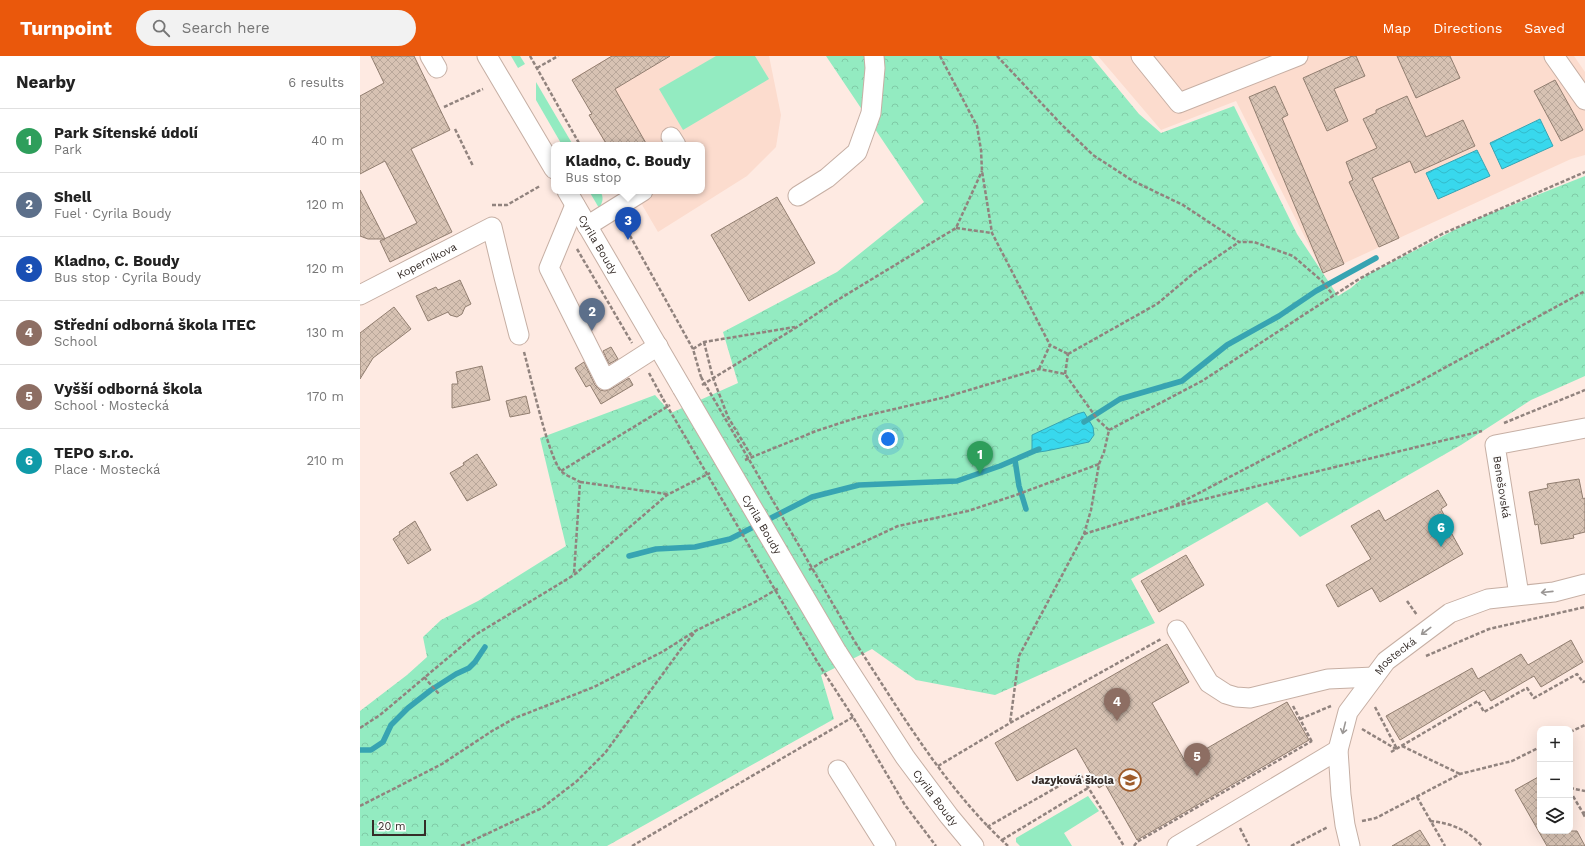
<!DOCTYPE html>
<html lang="en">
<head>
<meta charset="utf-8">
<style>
	body { margin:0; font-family:"Work Sans",sans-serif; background:#f2f2f2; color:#222 }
	.controls { position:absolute; right:12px; bottom:12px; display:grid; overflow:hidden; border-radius:8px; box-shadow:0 4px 16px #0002 }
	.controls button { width:36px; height:36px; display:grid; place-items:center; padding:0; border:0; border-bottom:1px solid #e0e0e0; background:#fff; color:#222; font:20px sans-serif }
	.scale { position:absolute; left:12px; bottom:10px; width:54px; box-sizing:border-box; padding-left:4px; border:2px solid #352c28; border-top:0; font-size:11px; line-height:14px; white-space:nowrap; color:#352c28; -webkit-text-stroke:3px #fcfcfc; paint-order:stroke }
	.you { position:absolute; left:528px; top:383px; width:14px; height:14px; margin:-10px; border:3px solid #fff; border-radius:50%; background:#1a73e8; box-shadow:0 0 0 6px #1a73e833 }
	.badge { display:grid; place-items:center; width:26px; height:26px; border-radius:50%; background:#ea580c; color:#fff; font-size:13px; font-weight:700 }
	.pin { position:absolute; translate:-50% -33px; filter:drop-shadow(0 1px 2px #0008) }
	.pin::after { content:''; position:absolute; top:21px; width:14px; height:12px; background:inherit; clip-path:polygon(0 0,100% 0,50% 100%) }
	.popup { position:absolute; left:191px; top:86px; width:154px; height:52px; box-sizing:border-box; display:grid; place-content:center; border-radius:8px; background:#fff; filter:drop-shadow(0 1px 3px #0005); font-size:13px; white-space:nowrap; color:#767676 }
	.popup b { font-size:15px; color:#222 }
	.popup::after { content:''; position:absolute; left:50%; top:100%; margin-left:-8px; border:8px solid transparent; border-top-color:#fff }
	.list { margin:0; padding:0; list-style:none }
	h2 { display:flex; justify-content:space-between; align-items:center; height:52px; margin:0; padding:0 16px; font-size:17px }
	h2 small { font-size:13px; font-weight:400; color:#767676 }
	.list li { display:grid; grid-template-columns:26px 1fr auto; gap:12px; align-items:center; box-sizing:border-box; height:64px; padding:0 16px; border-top:1px solid #e0e0e0 }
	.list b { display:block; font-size:15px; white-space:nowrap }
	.list p { margin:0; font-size:13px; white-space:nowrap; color:#767676 }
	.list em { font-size:13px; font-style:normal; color:#767676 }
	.icon { flex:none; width:22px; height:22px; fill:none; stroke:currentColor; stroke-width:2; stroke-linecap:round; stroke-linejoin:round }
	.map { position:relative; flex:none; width:1225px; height:790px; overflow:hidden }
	header { display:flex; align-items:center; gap:24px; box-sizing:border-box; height:56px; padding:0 20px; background:#ea580c; color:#fff }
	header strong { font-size:19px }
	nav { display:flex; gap:22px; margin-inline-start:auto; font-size:14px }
	.search { width:280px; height:36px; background:#f2f2f2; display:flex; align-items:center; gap:10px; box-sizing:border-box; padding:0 14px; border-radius:22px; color:#767676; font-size:15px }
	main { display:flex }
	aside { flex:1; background:#fff }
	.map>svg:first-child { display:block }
</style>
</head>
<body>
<header>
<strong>Turnpoint</strong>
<div class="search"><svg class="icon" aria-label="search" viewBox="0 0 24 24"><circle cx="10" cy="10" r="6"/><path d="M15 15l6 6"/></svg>Search here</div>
<nav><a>Map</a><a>Directions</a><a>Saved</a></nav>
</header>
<main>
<aside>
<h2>Nearby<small>6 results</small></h2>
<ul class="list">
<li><span class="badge" style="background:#2e9e5b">1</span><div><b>Park Sítenské údolí</b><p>Park</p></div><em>40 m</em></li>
<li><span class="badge" style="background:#5c6f8a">2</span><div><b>Shell</b><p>Fuel · Cyrila Boudy</p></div><em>120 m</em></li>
<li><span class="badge" style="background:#1a4fb4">3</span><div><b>Kladno, C. Boudy</b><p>Bus stop · Cyrila Boudy</p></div><em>120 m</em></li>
<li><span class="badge" style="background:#8d6e63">4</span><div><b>Střední odborná škola ITEC</b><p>School</p></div><em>130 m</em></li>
<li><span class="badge" style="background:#8d6e63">5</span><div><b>Vyšší odborná škola</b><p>School · Mostecká</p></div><em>170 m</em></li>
<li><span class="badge" style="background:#0f9aa8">6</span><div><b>TEPO s.r.o.</b><p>Place · Mostecká</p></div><em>210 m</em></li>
</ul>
</aside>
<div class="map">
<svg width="1225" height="790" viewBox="0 0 1225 790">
	<defs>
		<pattern id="park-crowns" width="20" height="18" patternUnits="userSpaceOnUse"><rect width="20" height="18" fill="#93ebc1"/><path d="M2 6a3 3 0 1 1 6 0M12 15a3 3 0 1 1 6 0" fill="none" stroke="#7fcaa6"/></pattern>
		<pattern id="water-waves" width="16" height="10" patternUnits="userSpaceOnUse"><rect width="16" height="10" fill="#38d8ed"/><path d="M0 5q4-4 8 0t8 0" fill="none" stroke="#32bacb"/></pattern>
		<pattern id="building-cross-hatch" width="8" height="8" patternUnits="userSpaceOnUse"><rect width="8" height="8" fill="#d7c2b3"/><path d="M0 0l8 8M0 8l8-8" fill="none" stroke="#b9a79a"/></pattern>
	</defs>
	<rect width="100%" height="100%" fill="#feeae2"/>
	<g fill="#fcdcce">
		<polygon points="251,0 409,0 421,59 416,91 387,120 298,176 274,135 342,135 342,89 246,89 229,59 234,57 228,46 226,47 212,23"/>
		<polygon points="738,0 1214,0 1225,16 1225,99 1211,103 963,217 876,45 801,74"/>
	</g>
	<g fill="#93ebc1">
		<polygon points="151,0 160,0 165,8 158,12"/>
		<polygon points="356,0 395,0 409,23 323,74 299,33"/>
		<polygon points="176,26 213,89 202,89 176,44"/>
		<path d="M229,135H240C244,141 243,146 239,152Z"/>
		<polygon points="728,740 739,755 704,777 712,790 660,790 656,786 656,782"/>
	</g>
	<polygon fill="url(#park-crowns)" points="466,0 731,0 779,58 801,77 874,50 937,178 978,240 991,232 1005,220 1112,165 1225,120 1225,320 1171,344 1101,389 940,481 907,446 771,523 795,567 635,639 556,624 512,593 461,619 474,663 247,790 0,790 0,655 47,619 67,601 63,581 81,564 118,545 206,490 180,382 295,339 311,357 378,327 363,276 477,216 564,146"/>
	<g fill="url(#water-waves)" stroke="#37a4b2">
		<polygon points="1180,63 1193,90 1142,113 1130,87"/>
		<polygon points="1117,94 1130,120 1078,143 1066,117"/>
		<polygon points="724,356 733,371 734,379 729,386 686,395 672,397 672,379 717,358"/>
	</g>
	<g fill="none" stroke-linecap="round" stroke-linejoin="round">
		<g stroke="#37a4b2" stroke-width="5.5">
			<polyline points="724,366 760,343 822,325 867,289 919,260 956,235 1016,202"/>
			<polyline points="655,404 659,430 666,453"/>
			<polyline points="269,500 296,493 335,491 370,483 452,441 499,429 597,425 640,410 679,393"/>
			<polyline points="0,694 11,694 23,686 31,669 48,652 71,634 96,618 109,612 115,606 125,591"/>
		</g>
	</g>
	<g fill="url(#building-cross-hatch)" stroke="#917e70">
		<polygon points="11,0 54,0 90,74 51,93 92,176 30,206 20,185 57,167 25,105 0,118 0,40 24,27"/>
		<polygon points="252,0 310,0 255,33 287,89 247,89 229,59 232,58 212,24"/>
		<polygon points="992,0 996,0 1005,20 974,33 988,65 967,75 943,22"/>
		<polygon points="1037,0 1090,0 1100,22 1056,42"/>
		<polygon points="1195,24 1223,74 1201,85 1174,35"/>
		<polygon points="915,30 928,59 922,62 984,208 963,217 889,41"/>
		<polygon points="1047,40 1066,81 1103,64 1115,90 1055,117 1050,105 1012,122 1039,182 1019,191 989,126 993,124 986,106 1017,92 1003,63 1016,57 1016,54"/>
		<polygon points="0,134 25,183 8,183 0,180"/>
		<polygon points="417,141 455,207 389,245 351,179"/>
		<polygon points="100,224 111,248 105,251 102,258 97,261 90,259 88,256 68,265 56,240 76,231 78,234"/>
		<polygon points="34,251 51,273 13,302 0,323 0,277"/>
		<polygon points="251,291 258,303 249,308 243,295"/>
		<polygon points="224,306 235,329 240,334 245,335 251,333 269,322 273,329 241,348 230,329 226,331 215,312"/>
		<polygon points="122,310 130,344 92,352 92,328 98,328 96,316"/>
		<polygon points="166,340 170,357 150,361 146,345"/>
		<polygon points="117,398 137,429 107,445 90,417 104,409 103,407"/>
		<polygon points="1219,423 1223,443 1225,442 1225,476 1213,479 1214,482 1181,488 1178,468 1175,469 1169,436 1188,432 1187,428"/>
		<polygon points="1078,434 1087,449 1081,453 1085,461 1083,462 1103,498 1020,546 1012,532 978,551 966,529 1011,503 991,470 1019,454 1025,465"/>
		<polygon points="55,465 71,494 48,508 33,483 40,478 39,476"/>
		<polygon points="826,499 844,529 799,556 781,525"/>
		<polygon points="1211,584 1223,606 1181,631 1174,620 1131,645 1124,634 1040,684 1026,660 1112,612 1118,623 1161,598 1168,609"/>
		<polygon points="807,588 829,626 792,647 825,705 927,646 949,684 777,784 745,728 739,732 716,692 657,725 635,687"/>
		<polygon points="1180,720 1180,775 1217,775 1225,790 1187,790 1155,734"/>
		<polygon points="1060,774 1070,790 1032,790"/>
	</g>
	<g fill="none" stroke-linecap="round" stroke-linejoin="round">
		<g stroke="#c6afa4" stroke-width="21">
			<g id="minor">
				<polyline points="70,0 77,12"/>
				<polyline points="127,0 194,113"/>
				<polyline points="781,0 819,47 938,0"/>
				<polyline points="1194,0 1225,44"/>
				<polyline points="311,81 316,89"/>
				<path id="s1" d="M207,135L322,332"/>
				<polyline points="438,140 467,122 497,96 511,57 515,12 514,0"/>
				<polyline points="215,149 189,212 245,324 298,290"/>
				<polyline points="227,170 283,135"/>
				<path id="s2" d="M0,239L132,171L144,221L159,279"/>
				<polyline points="1159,539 1135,389 1225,372"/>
				<polyline points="817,574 849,627 866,638 876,641 890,642 968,623 1014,621"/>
				<path id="s3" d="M477,596L545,701L589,760L614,790"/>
				<polyline points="478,714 526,790"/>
				<polyline points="817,790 978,694"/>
				<path id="s4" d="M990,790L985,769L981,739L978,694L988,656L1026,605L1090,557L1128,543L1194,536L1225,528"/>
			</g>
		</g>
		<g stroke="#91837e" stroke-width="2.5" stroke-dasharray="4 2" stroke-linecap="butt">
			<polyline points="170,0 220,89"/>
			<polyline points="580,0 617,70 621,94 622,115 632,177 690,289"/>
			<polyline points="637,0 701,68 733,99 773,125 823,149 879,186 894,186 933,200 962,225 973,239"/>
			<polyline points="177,12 198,0"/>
			<polyline points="84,51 123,33"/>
			<polyline points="95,73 113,110"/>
			<polyline points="132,149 147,149 180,130"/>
			<polyline points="264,169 333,293 341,321"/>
			<polyline points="596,172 632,177"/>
			<polyline points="217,193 272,287"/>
			<polyline points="344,286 353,322 368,361 392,401"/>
			<polyline points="333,293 344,286 435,271"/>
			<path d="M164,296C170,317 189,405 202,416C207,420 215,423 220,426L214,518"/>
			<polyline points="708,298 797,248 835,216 879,186"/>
			<polyline points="679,313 690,289 708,298"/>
			<polyline points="289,317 303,343"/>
			<polyline points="705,318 708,298"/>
			<polyline points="342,329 437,271 471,248 596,172 622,115"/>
			<polyline points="1144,367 1225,334"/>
			<polyline points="749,374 842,325 999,223 1082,178 1225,116"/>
			<polyline points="385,404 456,375 496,362 586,341 679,313 705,318 738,364 749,374 744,396 739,408 731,454 724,478 659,600 650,667"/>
			<polyline points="201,415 310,349"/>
			<polyline points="220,426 307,438"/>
			<polyline points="816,449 948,380 1055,328 1225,235"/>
			<polyline points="724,478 812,451 1122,375"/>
			<polyline points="449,514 465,504 538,470 608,455 656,439 739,408"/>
			<polyline points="1047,545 1057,559"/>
			<path d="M495,586C541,657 585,732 648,790"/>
			<polyline points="1066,600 1129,573 1225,551"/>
			<polyline points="458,607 493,661 545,749 576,790"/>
			<polyline points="64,621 79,638"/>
			<polyline points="933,650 952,686"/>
			<polyline points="1015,651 1037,693"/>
			<polyline points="940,663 971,650"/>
			<polyline points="0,672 20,659 115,579 214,519 307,439 350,417"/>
			<polyline points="1002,673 1036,693"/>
			<polyline points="1210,676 1225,669"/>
			<polyline points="1042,690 1100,718"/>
			<polyline points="1031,696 1118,645 1124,656 1167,632 1174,642 1217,618 1223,626 1225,625"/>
			<polyline points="578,710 650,667 801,583"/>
			<polyline points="1210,732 1225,735"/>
			<polyline points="1210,735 1223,757 1225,756"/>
			<polyline points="1057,741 1085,790"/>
			<polyline points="0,750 82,708 132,675 155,662 234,631 302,596 337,574 395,546 419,532"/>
			<polyline points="1223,757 1225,761"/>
			<polyline points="1002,765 1016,762 1100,718 1152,705 1180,691"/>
			<path d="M1070,765C1091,767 1108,774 1122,790"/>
			<polyline points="627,771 720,718 764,790"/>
			<polyline points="880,772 889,790"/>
			<polyline points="642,784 728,732"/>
			<polyline points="101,790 182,752 217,725 245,697 321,593 335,576"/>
			<polyline points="272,790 493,661"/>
			<polyline points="774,790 777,786 952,685"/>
			<polyline points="931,790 968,771"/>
		</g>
		<use href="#minor" stroke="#fff" stroke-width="19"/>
		<g stroke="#c6afa4" stroke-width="21" stroke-linecap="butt">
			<g id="minor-bridge">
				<path id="s5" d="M322,332L477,596"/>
			</g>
		</g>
		<g stroke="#91837e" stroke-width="2.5" stroke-dasharray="4 2" stroke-linecap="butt">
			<polyline points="341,321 495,586"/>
			<polyline points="303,343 458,607"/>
		</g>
		<use href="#minor-bridge" stroke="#fff" stroke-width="19"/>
	</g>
	<defs><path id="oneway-shaft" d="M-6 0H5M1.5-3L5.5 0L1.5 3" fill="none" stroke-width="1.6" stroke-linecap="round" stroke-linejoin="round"/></defs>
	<g stroke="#9a9694">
		<use href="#oneway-shaft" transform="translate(1187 536) rotate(174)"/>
		<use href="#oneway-shaft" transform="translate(1066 575) rotate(143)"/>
		<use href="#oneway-shaft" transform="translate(984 672) rotate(104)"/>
	</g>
	<defs>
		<g id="school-ring" transform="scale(1.15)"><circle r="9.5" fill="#fcfcfc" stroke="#9e5b2a" stroke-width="1.5"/><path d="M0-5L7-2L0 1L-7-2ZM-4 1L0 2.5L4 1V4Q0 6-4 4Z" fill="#9e5b2a"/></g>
	</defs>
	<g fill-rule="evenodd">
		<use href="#school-ring" x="770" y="724"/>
	</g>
	<g text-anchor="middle" stroke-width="3.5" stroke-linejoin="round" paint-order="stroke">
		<g font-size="11" fill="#352c28" stroke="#fcfcfc">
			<text dy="4" stroke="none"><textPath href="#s1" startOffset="62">Cyrila Boudy</textPath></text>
			<text dy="4" stroke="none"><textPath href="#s2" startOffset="75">Koperníkova</textPath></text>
			<text transform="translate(1142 431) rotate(81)" y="4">Benešovská</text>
			<text dy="4" stroke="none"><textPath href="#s5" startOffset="158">Cyrila Boudy</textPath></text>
			<text dy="4" stroke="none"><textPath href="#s4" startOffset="210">Mostecká</textPath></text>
			<text dy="4" stroke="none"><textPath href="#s3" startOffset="176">Cyrila Boudy</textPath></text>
		</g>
		<g font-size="11" font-weight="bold" fill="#352c28" stroke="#fcfcfc" text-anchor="end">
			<text x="754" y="728">Jazyková škola</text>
		</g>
	</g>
</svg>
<div class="controls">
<button>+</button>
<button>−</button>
<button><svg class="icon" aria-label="layers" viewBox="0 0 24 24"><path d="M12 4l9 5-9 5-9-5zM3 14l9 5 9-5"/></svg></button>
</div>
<div class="scale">20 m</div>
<div class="you"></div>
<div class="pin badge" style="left:620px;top:418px;background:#2e9e5b">1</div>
<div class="pin badge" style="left:232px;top:275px;background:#5c6f8a">2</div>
<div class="pin badge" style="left:268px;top:184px;background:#1a4fb4">3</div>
<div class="popup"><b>Kladno, C. Boudy</b>Bus stop</div>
<div class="pin badge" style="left:757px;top:665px;background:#8d6e63">4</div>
<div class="pin badge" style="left:837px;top:720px;background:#8d6e63">5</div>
<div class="pin badge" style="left:1081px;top:491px;background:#0f9aa8">6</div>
</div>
</main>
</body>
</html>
